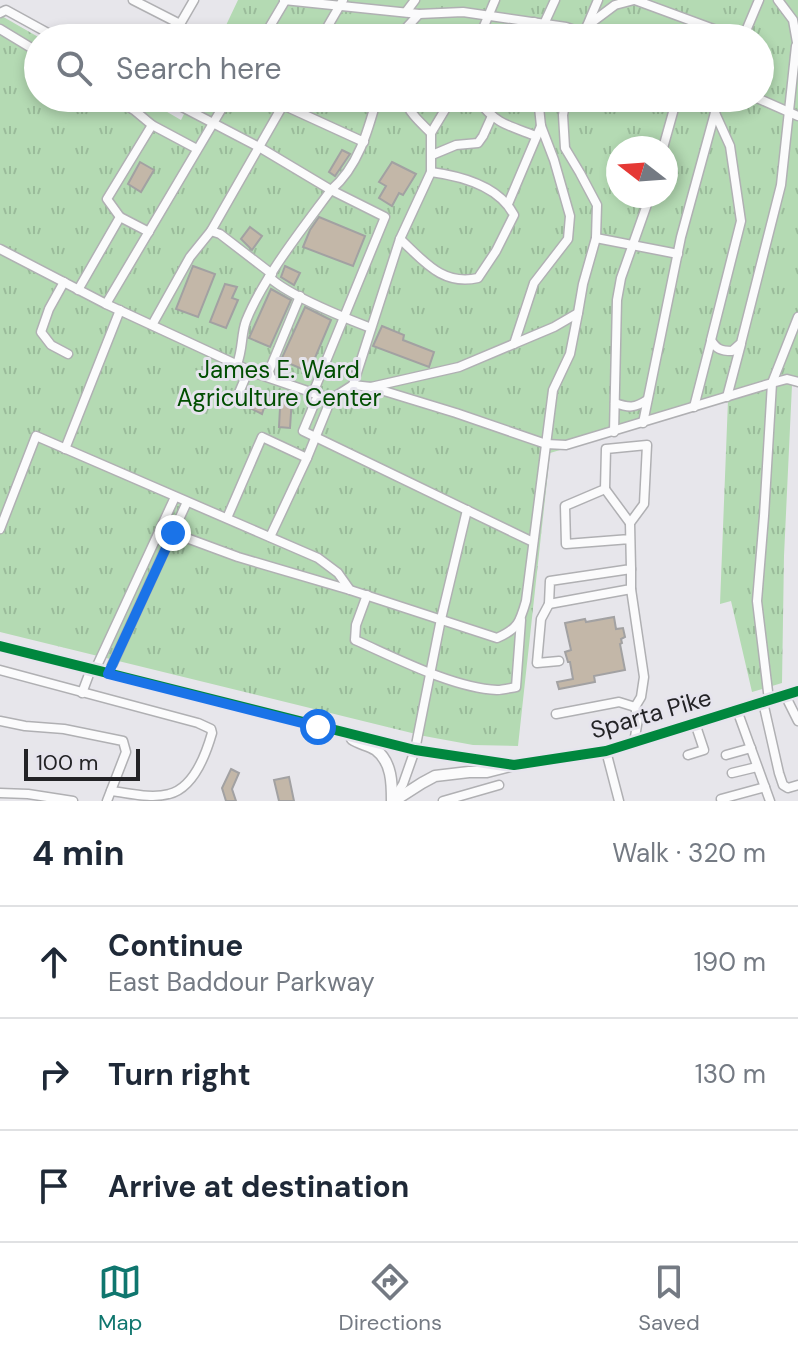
<!DOCTYPE html>
<html lang="en">
<head>
<meta charset="utf-8">
<style>
	body { margin:0; font-family:"DM Sans",sans-serif; background:#f2f2f3; color:#1f2937 }
	.compass { position:absolute; left:606px; top:136px; width:72px; height:72px; border-radius:50%; background:#fff; box-shadow:0 4px 12px #0003; rotate:287deg }
	.scale { position:absolute; left:24px; bottom:20px; width:116px; box-sizing:border-box; padding-left:8px; border:4px solid #232326; border-top:0; font-size:22px; line-height:28px; white-space:nowrap; color:#232326; -webkit-text-stroke:6px #e6e4ed; paint-order:stroke }
	.stop { position:absolute; width:24px; height:24px; margin:-18px; border:6px solid #1a73e8; border-radius:50%; background:#fff }
	.stop.end { background:#1a73e8; border-color:#fff; box-shadow:0 2px 8px #0008 }
	.list { margin:0; padding:0; list-style:none }
	h2 { display:flex; justify-content:space-between; align-items:center; height:104px; margin:0; padding:0 32px; font-size:34px }
	h2 small { font-size:26px; font-weight:400; color:#747a83 }
	.list li { display:grid; grid-template-columns:52px 1fr auto; gap:24px; align-items:center; box-sizing:border-box; height:112px; padding:0 32px; border-top:2px solid #e0e1e3 }
	.list b { display:block; font-size:30px; white-space:nowrap }
	.list p { margin:0; font-size:26px; white-space:nowrap; color:#747a83 }
	.list em { font-size:26px; font-style:normal; color:#747a83 }
	.icon { flex:none; width:44px; height:44px; fill:none; stroke:currentColor; stroke-width:2; stroke-linecap:round; stroke-linejoin:round }
	.map { position:relative; flex:none; width:798px; height:801px; overflow:hidden }
	.search { position:absolute; background:#fff; box-shadow:0 4px 12px #0003; left:24px; right:24px; top:24px; height:88px; display:flex; align-items:center; gap:20px; box-sizing:border-box; padding:0 28px; border-radius:44px; color:#747a83; font-size:30px }
	.sheet { height:440px; background:#fff }
	nav { display:flex; justify-content:space-around; align-items:center; box-sizing:border-box; height:112px; border-top:2px solid #e0e1e3; background:#fff; font-size:22px; color:#747a83 }
	nav a { display:grid; justify-items:center; gap:4px }
	nav .on { color:#0f766e }
	.map>svg:first-child { display:block }
</style>
</head>
<body>
<div class="map">
<svg width="798" height="801" viewBox="0 0 798 801">
	<defs>
		<pattern id="park-tufts" width="24" height="20" patternUnits="userSpaceOnUse" patternTransform="scale(2)"><rect width="24" height="20" fill="#b4dab3"/><path d="M3 7l-1-3M5 7V3M7 7l1-3M15 17l-1-3M17 17v-4M19 17l1-3" fill="none" stroke="#9abb9a"/></pattern>
	</defs>
	<rect width="100%" height="100%" fill="#e7e6eb"/>
	<path fill="url(#park-tufts)" fill-rule="evenodd" d="M238,0H798V386L792,385L784,556L782,683L752,692L731,601L720,604L728,400L550,453L518,746L473,745L424,736L0,632V15L40,38H38V98H143L181,120L192,98H760V38H220ZM618,148H666V196H618Z"/>
	<g fill="#c3b7a8" stroke="#a2a1a2" stroke-width="2">
		<polygon points="342,150 350,154 335,176 329,172"/>
		<polygon points="140,162 154,170 141,192 128,184"/>
		<polygon points="392,162 416,174 403,195 399,193 392,206 379,198 386,186 379,182"/>
		<polygon points="319,217 365,236 353,266 303,247 310,230"/>
		<polygon points="250,227 262,236 252,250 241,239"/>
		<polygon points="193,266 215,274 198,317 176,309"/>
		<polygon points="285,266 300,273 294,285 281,277"/>
		<polygon points="225,284 237,287 232,298 238,300 226,328 210,322"/>
		<polygon points="271,289 291,300 270,347 249,338"/>
		<polygon points="305,307 331,320 309,372 281,360"/>
		<polygon points="382,326 404,335 403,340 434,352 429,367 373,346"/>
		<polygon points="259,390 271,396 292,397 290,428 279,427 280,408 264,408 262,414 250,408"/>
		<polygon points="614,617 616,629 623,628 625,637 621,639 622,643 620,644 625,670 594,676 595,682 559,689 557,682 573,679 570,662 568,662 565,652 571,650 565,623 585,619 586,622"/>
		<polygon points="231,769 239,773 232,789 236,801 226,801 222,788"/>
		<polygon points="289,777 294,801 279,801 274,780"/>
	</g>
	<g fill="none" stroke-linecap="round" stroke-linejoin="round">
		<g stroke="#b0b0b3" stroke-width="11">
			<g id="minor">
				<polyline points="133,0 180,24"/>
				<polyline points="284,0 419,14"/>
				<polyline points="635,0 738,38"/>
				<polyline points="778,0 793,20 798,48"/>
				<polyline points="406,12 415,0"/>
				<polyline points="0,13 6,10 57,38"/>
				<polyline points="544,24 555,0"/>
				<polyline points="587,26 615,5 634,0"/>
				<polyline points="587,26 598,0"/>
				<polyline points="0,29 38,52"/>
				<polyline points="172,38 194,0"/>
				<polyline points="263,38 285,1"/>
				<polyline points="321,38 343,0"/>
				<polyline points="397,38 419,14 463,12 566,27 597,38"/>
				<polyline points="479,38 495,0"/>
				<polyline points="532,38 534,22"/>
				<polyline points="743,38 759,0"/>
				<polyline points="165,98 259,147 331,190 385,217 313,393"/>
				<polyline points="362,98 376,103"/>
				<path d="M404,98C409,113 420,122 431,133"/>
				<path d="M468,98L478,100C495,124 510,126 536,136"/>
				<polyline points="757,98 798,116"/>
				<polyline points="283,105 364,142"/>
				<path d="M715,113L730,146L741,221L711,340C716,349 721,351 732,351L741,343L781,185L796,46"/>
				<polyline points="152,125 197,149"/>
				<polyline points="663,148 677,98"/>
				<polyline points="432,155 456,145 478,143 483,136 492,116"/>
				<polyline points="508,204 541,126"/>
				<polyline points="120,217 149,232"/>
				<polyline points="211,231 220,234 272,274"/>
				<polyline points="596,238 678,254"/>
				<path d="M400,239C424,261 442,286 478,278L496,251L514,215C499,186 461,176 431,172"/>
				<polyline points="0,249 106,304 255,373 331,399 353,385 371,387 459,367 554,327 578,313 583,284 596,238 597,205 580,173 565,148 563,115 566,98"/>
				<path d="M269,277C289,296 345,318 371,328"/>
				<polyline points="64,282 49,309 41,332 51,345 68,354"/>
				<polyline points="78,290 120,217 107,199 152,125 134,110 114,98"/>
				<polyline points="106,304 228,98"/>
				<polyline points="152,325 190,257 211,231 287,98"/>
				<polyline points="514,344 534,283 568,239 570,216 554,160 541,126 538,98"/>
				<path d="M237,364C243,349 241,334 246,321C263,278 303,228 331,190C358,167 368,131 377,98"/>
				<polyline points="271,378 269,371 300,296"/>
				<polyline points="353,385 400,239 431,172 431,133 452,98"/>
				<polyline points="371,387 456,413 546,444 566,445 772,383 787,379 798,382"/>
				<polyline points="318,395 303,431 533,542"/>
				<polyline points="727,397 741,344"/>
				<polyline points="246,398 238,395 249,369"/>
				<path d="M615,403C629,408 635,408 647,400"/>
				<polyline points="694,407 711,341"/>
				<polyline points="643,423 681,237 719,98"/>
				<polyline points="614,432 617,300 621,278 650,196"/>
				<polyline points="65,449 120,310"/>
				<polyline points="605,489 630,523"/>
				<polyline points="227,518 262,437 307,458 331,399"/>
				<path d="M0,529L36,436L318,558L338,573L350,590L497,638C518,629 520,622 526,601L553,390L570,354L578,313"/>
				<polyline points="173,533 238,557 350,590"/>
				<polyline points="270,537 307,458"/>
				<polyline points="631,589 644,677 641,697 635,707"/>
				<path d="M367,595L356,625L355,640C396,658 453,688 497,690C503,690 510,688 516,687L521,620"/>
				<polyline points="549,604 631,589 631,569"/>
				<polyline points="559,661 537,663 541,619 549,604 550,581 631,569 630,523 644,504 647,445 606,449 605,489 565,506 566,544 630,539"/>
				<path d="M0,670L198,723L211,729L212,733C206,754 194,788 169,794C151,799 129,793 111,791"/>
				<polyline points="95,670 175,497"/>
				<polyline points="108,674 187,502"/>
				<polyline points="82,693 91,669"/>
				<polyline points="785,695 798,721"/>
				<polyline points="769,700 757,601 764,516 772,383 798,317"/>
				<polyline points="763,702 779,773 783,785 788,788 798,785"/>
				<polyline points="737,710 770,801"/>
				<polyline points="556,714 619,702 635,707 638,719 634,743"/>
				<polyline points="0,721 25,726 64,729 123,741 126,752 107,801"/>
				<polyline points="606,751 619,801"/>
				<polyline points="688,755 704,750 695,723"/>
				<polyline points="726,755 751,748"/>
				<polyline points="732,773 757,767"/>
				<polyline points="0,793 28,794 73,801"/>
				<polyline points="721,799 765,787"/>
				<polyline points="393,800 403,784 415,750 441,619 467,510"/>
				<polyline points="443,801 499,785"/>
			</g>
		</g>
		<g stroke="#b0b0b3" stroke-width="13">
			<g id="major">
				<polyline points="0,646 415,750 514,765"/>
				<path d="M352,739C359,744 369,745 376,750C392,762 392,784 392,801"/>
				<polyline points="394,801 422,783 435,776 469,772 487,772 514,765 606,751 798,691"/>
			</g>
		</g>
		<use href="#minor" stroke="#fbfbfc" stroke-width="8"/>
		<use href="#major" stroke="#fbfbfc" stroke-width="10"/>
		<g stroke="#e6e4ed" stroke-width="15">
			<polyline id="cycleway" points="0,646 415,750 514,765 606,751 798,691"/>
		</g>
		<use href="#cycleway" stroke="#00873e" stroke-width="10"/>
	</g>
	<g fill="none" stroke-linecap="round" stroke-linejoin="round">
		<polyline stroke="#1a73e8" stroke-width="10" points="173,533 108,674 318,727"/>
	</g>
	<g text-anchor="middle" stroke-width="6" stroke-linejoin="round" paint-order="stroke">
		<g font-size="24" fill="#014e01" stroke="#e6e4ed">
			<text x="279" y="378">James E. Ward<tspan x="279" dy="28">Agriculture Center</tspan></text>
		</g>
		<g font-size="24" fill="#232326" stroke="#e6e4ed">
			<text transform="translate(651 714) rotate(-16)" y="8">Sparta Pike</text>
		</g>
	</g>
</svg>
<svg class="compass" viewBox="-18 -18 36 36"><path d="M0-13l5 13h-10z" fill="#e53935"/><path d="M0 13l5-13h-10z" fill="#747a83"/></svg>
<div class="scale">100 m</div>
<div class="stop" style="left:318px;top:727px"></div>
<div class="stop end" style="left:173px;top:533px"></div>
<div class="search"><svg class="icon" aria-label="search" viewBox="0 0 24 24"><circle cx="10" cy="10" r="6"/><path d="M15 15l6 6"/></svg>Search here</div>
</div>
<section class="sheet">
<h2>4 min<small>Walk · 320 m</small></h2>
<ul class="list">
<li><svg class="icon" aria-label="ahead" viewBox="0 0 24 24"><path d="M12 20V5M6 11l6-6 6 6"/></svg><div><b>Continue</b><p>East Baddour Parkway</p></div><em>190 m</em></li>
<li><svg class="icon" aria-label="right" viewBox="0 0 24 24"><path d="M7 20v-9h11M14 6l5 5-5 5"/></svg><div><b>Turn right</b></div><em>130 m</em></li>
<li><svg class="icon" aria-label="arrive" viewBox="0 0 24 24"><path d="M6 21V4h12l-3 4 3 4H6"/></svg><div><b>Arrive at destination</b></div></li>
</ul>
</section>
<nav>
<a class="on"><svg class="icon" aria-label="map" viewBox="0 0 24 24"><path d="M3 6l6-2 6 2 6-2v14l-6 2-6-2-6 2zM9 4v14M15 6v14"/></svg>Map</a>
<a><svg class="icon" aria-label="directions" viewBox="0 0 24 24"><path d="M12 3l9 9-9 9-9-9zM9 14v-3h6M13 9l2 2-2 2"/></svg>Directions</a>
<a><svg class="icon" aria-label="saved" viewBox="0 0 24 24"><path d="M7 4h10v16l-5-4-5 4z"/></svg>Saved</a>
</nav>
</body>
</html>
